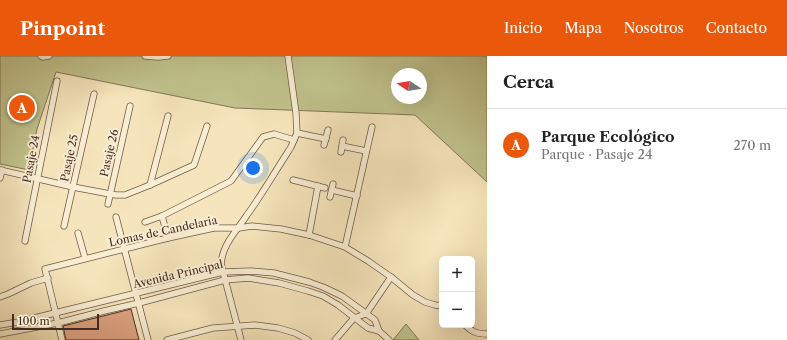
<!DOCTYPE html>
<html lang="es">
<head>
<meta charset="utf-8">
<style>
	body { margin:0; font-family:"Libre Caslon Text",serif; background:#f2f2f2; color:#222 }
	.controls { position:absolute; right:12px; bottom:12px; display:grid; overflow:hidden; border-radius:6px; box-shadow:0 4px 16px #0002 }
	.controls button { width:36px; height:36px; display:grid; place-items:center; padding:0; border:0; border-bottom:1px solid #e0e0e0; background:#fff; color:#222; font:20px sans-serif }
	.compass { position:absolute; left:391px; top:12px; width:36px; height:36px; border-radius:50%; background:#fff; box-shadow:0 4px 16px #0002; rotate:282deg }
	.scale { position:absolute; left:12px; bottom:10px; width:87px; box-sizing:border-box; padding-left:4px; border:2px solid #442c22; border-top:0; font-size:11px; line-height:14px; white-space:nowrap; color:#442c22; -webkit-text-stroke:3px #f9eed3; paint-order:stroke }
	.you { position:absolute; left:253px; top:112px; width:14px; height:14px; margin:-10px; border:3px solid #fff; border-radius:50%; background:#1a73e8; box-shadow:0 0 0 6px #1a73e833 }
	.badge { display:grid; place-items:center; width:26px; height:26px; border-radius:50%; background:#ea580c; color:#fff; font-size:13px; font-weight:700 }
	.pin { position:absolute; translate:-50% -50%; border:2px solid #fff; box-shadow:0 1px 4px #0006 }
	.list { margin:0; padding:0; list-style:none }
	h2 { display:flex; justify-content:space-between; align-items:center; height:52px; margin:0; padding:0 16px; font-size:17px }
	h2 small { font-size:13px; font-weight:400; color:#767676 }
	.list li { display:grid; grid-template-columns:26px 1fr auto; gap:12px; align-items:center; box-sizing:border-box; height:72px; padding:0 16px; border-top:1px solid #e0e0e0 }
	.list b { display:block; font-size:15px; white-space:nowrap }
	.list p { margin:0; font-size:13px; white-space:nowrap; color:#767676 }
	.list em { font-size:13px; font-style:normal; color:#767676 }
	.map { position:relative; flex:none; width:487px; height:284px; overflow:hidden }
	header { display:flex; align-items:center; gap:24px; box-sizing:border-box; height:56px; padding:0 20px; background:#ea580c; color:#fff }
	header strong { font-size:19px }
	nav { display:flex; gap:22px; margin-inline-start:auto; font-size:14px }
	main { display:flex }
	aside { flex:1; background:#fff }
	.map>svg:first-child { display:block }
</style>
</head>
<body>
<header>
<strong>Pinpoint</strong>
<nav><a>Inicio</a><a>Mapa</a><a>Nosotros</a><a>Contacto</a></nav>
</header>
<main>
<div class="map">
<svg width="487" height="284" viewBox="0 0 487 284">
	<rect width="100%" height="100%" fill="#f6e5bc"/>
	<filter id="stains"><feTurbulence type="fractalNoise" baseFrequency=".005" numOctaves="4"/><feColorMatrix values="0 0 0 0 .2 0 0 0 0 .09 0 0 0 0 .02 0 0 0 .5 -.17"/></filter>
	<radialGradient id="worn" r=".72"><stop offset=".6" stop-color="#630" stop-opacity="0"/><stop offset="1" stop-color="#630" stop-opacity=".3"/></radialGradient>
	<g fill="#c1c38d" stroke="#827858" fill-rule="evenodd">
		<path d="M0,0H487V126L415,59L235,52L56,16L37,73L29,114L0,108ZM397,18H421V42H397Z"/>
		<polygon points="406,268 419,284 393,284"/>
	</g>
	<polygon fill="#dfa382" stroke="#442c22" points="131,253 139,284 66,284 63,270"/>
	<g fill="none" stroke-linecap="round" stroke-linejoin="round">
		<g stroke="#705a48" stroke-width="7">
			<g id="minor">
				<polyline points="41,0 43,1 49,0"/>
				<polyline points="145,0 158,1 168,0"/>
				<polyline points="297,77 326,83"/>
				<polyline points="324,89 328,74"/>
				<polyline points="342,90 366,95"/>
				<polyline points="341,96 343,84"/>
				<polyline points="0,114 73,131 110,138 116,139 125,139 150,129 194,109 207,70"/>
				<polyline points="0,122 2,114"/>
				<polyline points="293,124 325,132"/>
				<polyline points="150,129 168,60"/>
				<polyline points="332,134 357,140"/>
				<polyline points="330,141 333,128"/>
				<polyline points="108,148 130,50"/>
				<polyline points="162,160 168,182"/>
				<polyline points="116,161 148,284"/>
				<polyline points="145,166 162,160 231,125 263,81 274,78 294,84"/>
				<polyline points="64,170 94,38"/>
				<polyline points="78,177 85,202"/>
				<polyline points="309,179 318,130"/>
				<polyline points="25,185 57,25"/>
				<polyline points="345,191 372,71"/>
				<polyline points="0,241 8,238 31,227 48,222"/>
				<polyline points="0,269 18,266 223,216 251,215 274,217 309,226 323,231 342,240 375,264 379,275 389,284"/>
				<path d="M465,269C472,276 477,278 487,278"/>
				<polyline points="0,278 58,267 104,255 139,247 225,224 248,222 279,227 308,235 323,240 338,249 368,272 379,275"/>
				<polyline points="62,284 45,213 168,182 214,172 239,172 252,170 281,173 309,179 345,191 368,205 391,221 413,239 425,246 435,249 442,250"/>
				<polyline points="167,284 213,272 255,269 278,272 295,277 308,284"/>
				<path d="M241,284L221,208C223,187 236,176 247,159C261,140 273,119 286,99L291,91L297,77L296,57L288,0"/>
				<polyline points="335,284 354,262 366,258 391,221"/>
			</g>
		</g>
		<use href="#minor" stroke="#f9eed3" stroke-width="5.5"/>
	</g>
	<g text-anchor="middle" stroke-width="4" stroke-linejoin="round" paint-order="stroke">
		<g font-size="11" fill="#442c22" stroke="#f9eed3">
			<text transform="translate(109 97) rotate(-77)" y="4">Pasaje 26</text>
			<text transform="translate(69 102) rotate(-78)" y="4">Pasaje 25</text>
			<text transform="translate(31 103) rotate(-79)" y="4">Pasaje 24</text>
			<text transform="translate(163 175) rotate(-12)" y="4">Lomas de Candelaria</text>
			<text transform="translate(178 218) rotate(-13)" y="4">Avenida Principal</text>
		</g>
	</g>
	<rect width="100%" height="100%" filter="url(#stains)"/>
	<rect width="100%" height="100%" fill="url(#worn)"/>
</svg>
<div class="controls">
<button>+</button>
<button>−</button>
</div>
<svg class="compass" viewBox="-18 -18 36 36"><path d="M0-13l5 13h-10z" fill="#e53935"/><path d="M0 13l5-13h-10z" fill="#767676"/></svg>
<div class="scale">100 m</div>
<div class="you"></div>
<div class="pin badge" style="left:22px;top:52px">A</div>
</div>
<aside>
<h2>Cerca<small></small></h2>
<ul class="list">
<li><span class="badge">A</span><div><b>Parque Ecológico</b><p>Parque · Pasaje 24</p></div><em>270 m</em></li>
</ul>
</aside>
</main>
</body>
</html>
